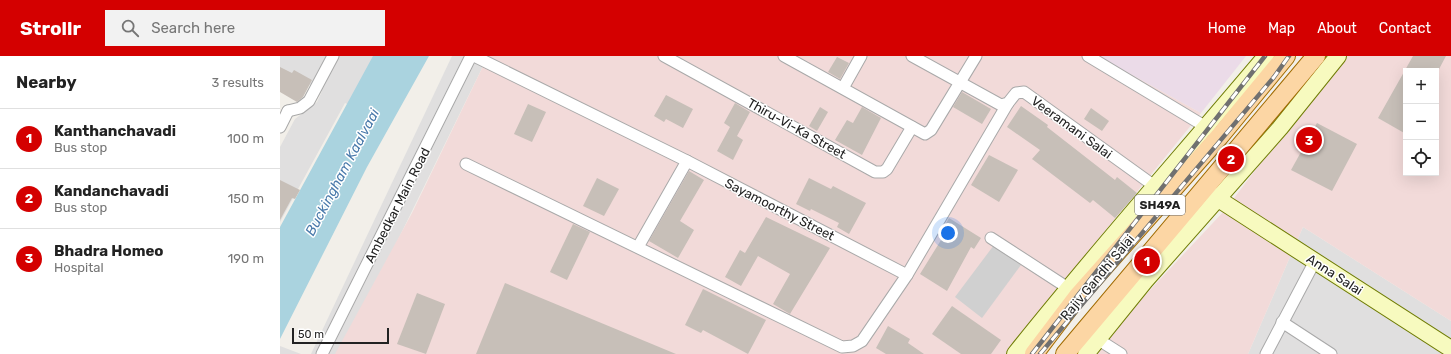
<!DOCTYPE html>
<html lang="en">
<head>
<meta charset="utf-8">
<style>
	body { margin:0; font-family:Rubik,sans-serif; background:#f2f2f2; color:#222 }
	.controls { position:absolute; right:12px; top:12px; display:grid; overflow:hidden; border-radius:0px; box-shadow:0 4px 16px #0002 }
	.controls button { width:36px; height:36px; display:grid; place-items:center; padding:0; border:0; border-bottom:1px solid #e0e0e0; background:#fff; color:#222; font:20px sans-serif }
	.scale { position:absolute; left:12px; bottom:10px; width:97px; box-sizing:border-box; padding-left:4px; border:2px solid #222; border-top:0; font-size:11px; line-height:14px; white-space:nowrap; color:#222; -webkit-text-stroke:3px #fff; paint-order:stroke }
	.you { position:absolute; left:668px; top:177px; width:14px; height:14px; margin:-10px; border:3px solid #fff; border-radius:50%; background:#1a73e8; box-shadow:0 0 0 6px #1a73e833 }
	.badge { display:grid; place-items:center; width:26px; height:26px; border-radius:50%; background:#d40000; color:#fff; font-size:13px; font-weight:700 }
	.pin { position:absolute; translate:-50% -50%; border:2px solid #fff; box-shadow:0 1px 4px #0006 }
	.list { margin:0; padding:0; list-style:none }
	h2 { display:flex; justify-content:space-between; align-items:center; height:52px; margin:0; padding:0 16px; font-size:17px }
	h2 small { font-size:13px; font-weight:400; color:#767676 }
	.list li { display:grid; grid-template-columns:26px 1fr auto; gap:12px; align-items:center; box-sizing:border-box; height:60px; padding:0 16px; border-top:1px solid #e0e0e0 }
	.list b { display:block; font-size:15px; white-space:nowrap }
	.list p { margin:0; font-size:13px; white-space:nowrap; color:#767676 }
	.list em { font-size:13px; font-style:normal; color:#767676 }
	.icon { flex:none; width:22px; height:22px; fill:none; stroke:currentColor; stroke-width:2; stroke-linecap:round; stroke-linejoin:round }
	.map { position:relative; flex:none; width:1171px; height:298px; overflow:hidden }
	header { display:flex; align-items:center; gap:24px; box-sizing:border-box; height:56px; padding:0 20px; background:#d40000; color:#fff }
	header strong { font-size:19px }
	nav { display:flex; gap:22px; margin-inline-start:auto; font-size:14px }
	.search { width:280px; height:36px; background:#f2f2f2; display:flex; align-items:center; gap:10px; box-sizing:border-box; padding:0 14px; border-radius:0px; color:#767676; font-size:15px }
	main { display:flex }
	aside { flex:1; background:#fff }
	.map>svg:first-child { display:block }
</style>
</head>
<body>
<header>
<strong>Strollr</strong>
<div class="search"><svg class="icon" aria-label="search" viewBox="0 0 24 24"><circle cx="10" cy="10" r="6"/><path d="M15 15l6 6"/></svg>Search here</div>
<nav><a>Home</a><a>Map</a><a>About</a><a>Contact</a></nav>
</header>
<main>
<aside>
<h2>Nearby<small>3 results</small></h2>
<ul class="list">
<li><span class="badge">1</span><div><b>Kanthanchavadi</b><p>Bus stop</p></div><em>100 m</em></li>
<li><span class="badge">2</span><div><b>Kandanchavadi</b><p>Bus stop</p></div><em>150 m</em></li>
<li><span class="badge">3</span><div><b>Bhadra Homeo</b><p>Hospital</p></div><em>190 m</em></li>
</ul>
</aside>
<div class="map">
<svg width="1171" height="298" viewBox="0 0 1171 298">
	<rect width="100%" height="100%" fill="#f2efe9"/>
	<g fill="#e0dfdf">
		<polygon points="0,0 119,0 92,59 65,47 0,166 0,91 15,63 37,46 42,35 0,15"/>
		<polygon points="172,0 204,0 207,2 62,298 31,298"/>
		<polygon points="1023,171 1171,265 1171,298 968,298"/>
		<polygon points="0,290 21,298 0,298"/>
	</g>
	<g fill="#f2dad9" fill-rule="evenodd">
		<polygon points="204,0 818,0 921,57 782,228 729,298 55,298 132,157 207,2"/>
		<path d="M1062,0H1171V265L1023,171L968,298H810L945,154ZM1126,15H1156V117H1126Z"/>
	</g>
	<polygon fill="#ebdbe8" points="818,0 966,0 921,57"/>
	<polygon fill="#d0d0d0" points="714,189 741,209 702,262 675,241"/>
	<polygon fill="#aad3df" points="93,0 149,0 87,111 0,283 0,171"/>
	<g fill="#c7bfb8">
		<polygon points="1133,0 1166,0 1158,15 1126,15 1126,78 1098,62"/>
		<polygon points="557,1 569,7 560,23 548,16"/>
		<polygon points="0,11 12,17 14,14 32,24 23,41 17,46 0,36"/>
		<polygon points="682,36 711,53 702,68 673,51"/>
		<polygon points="386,39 413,53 403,72 386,63 384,66 374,60"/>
		<polygon points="455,47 470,56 457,80 463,84 453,104 437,95 450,71 444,67"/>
		<polygon points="248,48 266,56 252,86 234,78"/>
		<polygon points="741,50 768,69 767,71 835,124 837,121 857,137 835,162 813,144 810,147 752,103 760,94 727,71"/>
		<polygon points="540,51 548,56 537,75 529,70"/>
		<polygon points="582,51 601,62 582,99 555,84 567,64 573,67"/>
		<polygon points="811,52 829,65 822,75 804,63"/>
		<polygon points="1037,67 1077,88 1052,135 1011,114"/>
		<polygon points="709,99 738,114 719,146 691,129"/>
		<polygon points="409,115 424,124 400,165 414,174 398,202 369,185"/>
		<polygon points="317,122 339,133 324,160 303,150"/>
		<polygon points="529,122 551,133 553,130 586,147 569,178 557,171 559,167 531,153 530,155 516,148"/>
		<polygon points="0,124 20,134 15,143 12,142 0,164"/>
		<polygon points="486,161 550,192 510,258 493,248 510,218 478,200 461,230 445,221 460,194 465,197"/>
		<polygon points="669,162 701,182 694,193 691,191 667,235 640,218 666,176 662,174"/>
		<polygon points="293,168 310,176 287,224 270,216"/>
		<polygon points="225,227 396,298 196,298"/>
		<polygon points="423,233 486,264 468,298 423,274 421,277 405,269"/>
		<polygon points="137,237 165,248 146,298 117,288"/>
		<polygon points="672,250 721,284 711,298 681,298 652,278"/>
		<polygon points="608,270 630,283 628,287 644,298 606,298 596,292"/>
	</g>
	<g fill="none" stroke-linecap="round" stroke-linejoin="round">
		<g stroke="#a9a9a9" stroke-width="13">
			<g id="street">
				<polyline points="194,0 407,105 627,219 728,47"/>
				<polyline points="384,0 595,116 603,116 607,113 632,71"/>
				<polyline points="504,0 645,78 651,74 696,0"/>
				<polyline points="632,0 721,49 728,47 736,37 744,36 880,134"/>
				<polyline points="808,0 931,74"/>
				<polyline points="563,32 581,0"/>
				<polyline points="8,55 20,52 29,45 53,0"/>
				<polyline points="0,71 8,55"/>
				<polyline points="186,108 562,291 573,290 582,285 627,219"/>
				<polyline points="711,182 788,232"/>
				<polyline points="358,191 407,105"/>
				<polyline points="1002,266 1051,298"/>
				<polyline points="819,284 841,298"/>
				<polyline points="42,298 191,0"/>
				<polyline points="986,298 1035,205"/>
			</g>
		</g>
		<g stroke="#707d05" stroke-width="18">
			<g id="secondary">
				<polyline points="929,137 1171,293"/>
				<path d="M735,298C816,196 902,100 986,0"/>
				<polyline points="806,298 865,225 1000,72 1058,0"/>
			</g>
		</g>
		<g stroke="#a06b00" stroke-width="20">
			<g id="primary">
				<polyline points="754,298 798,240 939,81 1006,0"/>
				<polyline points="785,298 1036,0"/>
			</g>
		</g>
		<use href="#street" stroke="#fff" stroke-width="11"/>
		<use href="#secondary" stroke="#f7fabf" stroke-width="16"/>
		<use href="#primary" stroke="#fcd6a4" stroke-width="18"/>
		<g stroke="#707070" stroke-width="4.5">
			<g id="rail">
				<polyline points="752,298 985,0"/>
				<polyline points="760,298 994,21 1009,0"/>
			</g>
		</g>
		<use href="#rail" stroke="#fff" stroke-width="3" stroke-dasharray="9" stroke-linecap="butt"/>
	</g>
	<g text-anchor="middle" stroke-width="3" stroke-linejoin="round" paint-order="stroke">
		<rect fill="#fff" stroke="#646464" stroke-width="1" x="855" y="139" width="50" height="20" rx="3"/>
		<g font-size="12" font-weight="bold" fill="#222">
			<text x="880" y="153">SH49A</text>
		</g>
		<g font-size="13" fill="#222" stroke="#fff">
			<text transform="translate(792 71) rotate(36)" y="5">Veeramani Salai</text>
			<text transform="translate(517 72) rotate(29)" y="5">Thiru-Vi-Ka Street</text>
			<text transform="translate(117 149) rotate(-63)" y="5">Ambedkar Main Road</text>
			<text transform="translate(500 153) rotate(27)" y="5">Sayamoorthy Street</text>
			<text transform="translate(1055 218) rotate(33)" y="5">Anna Salai</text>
			<text transform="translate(817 221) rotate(-50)" y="5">Rajiv Gandhi Salai</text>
		</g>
		<g font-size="14" font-style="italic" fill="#4a7aab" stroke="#fff">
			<text transform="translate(62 116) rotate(-62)" y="5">Buckingham Kaalvaai</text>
		</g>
	</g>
</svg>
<div class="controls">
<button>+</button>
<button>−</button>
<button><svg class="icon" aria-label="locate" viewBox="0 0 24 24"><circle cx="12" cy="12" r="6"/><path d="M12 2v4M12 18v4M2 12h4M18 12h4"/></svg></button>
</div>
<div class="scale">50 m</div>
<div class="you"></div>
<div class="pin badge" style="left:867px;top:205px">1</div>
<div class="pin badge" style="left:951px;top:103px">2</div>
<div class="pin badge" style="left:1029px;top:84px">3</div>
</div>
</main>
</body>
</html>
